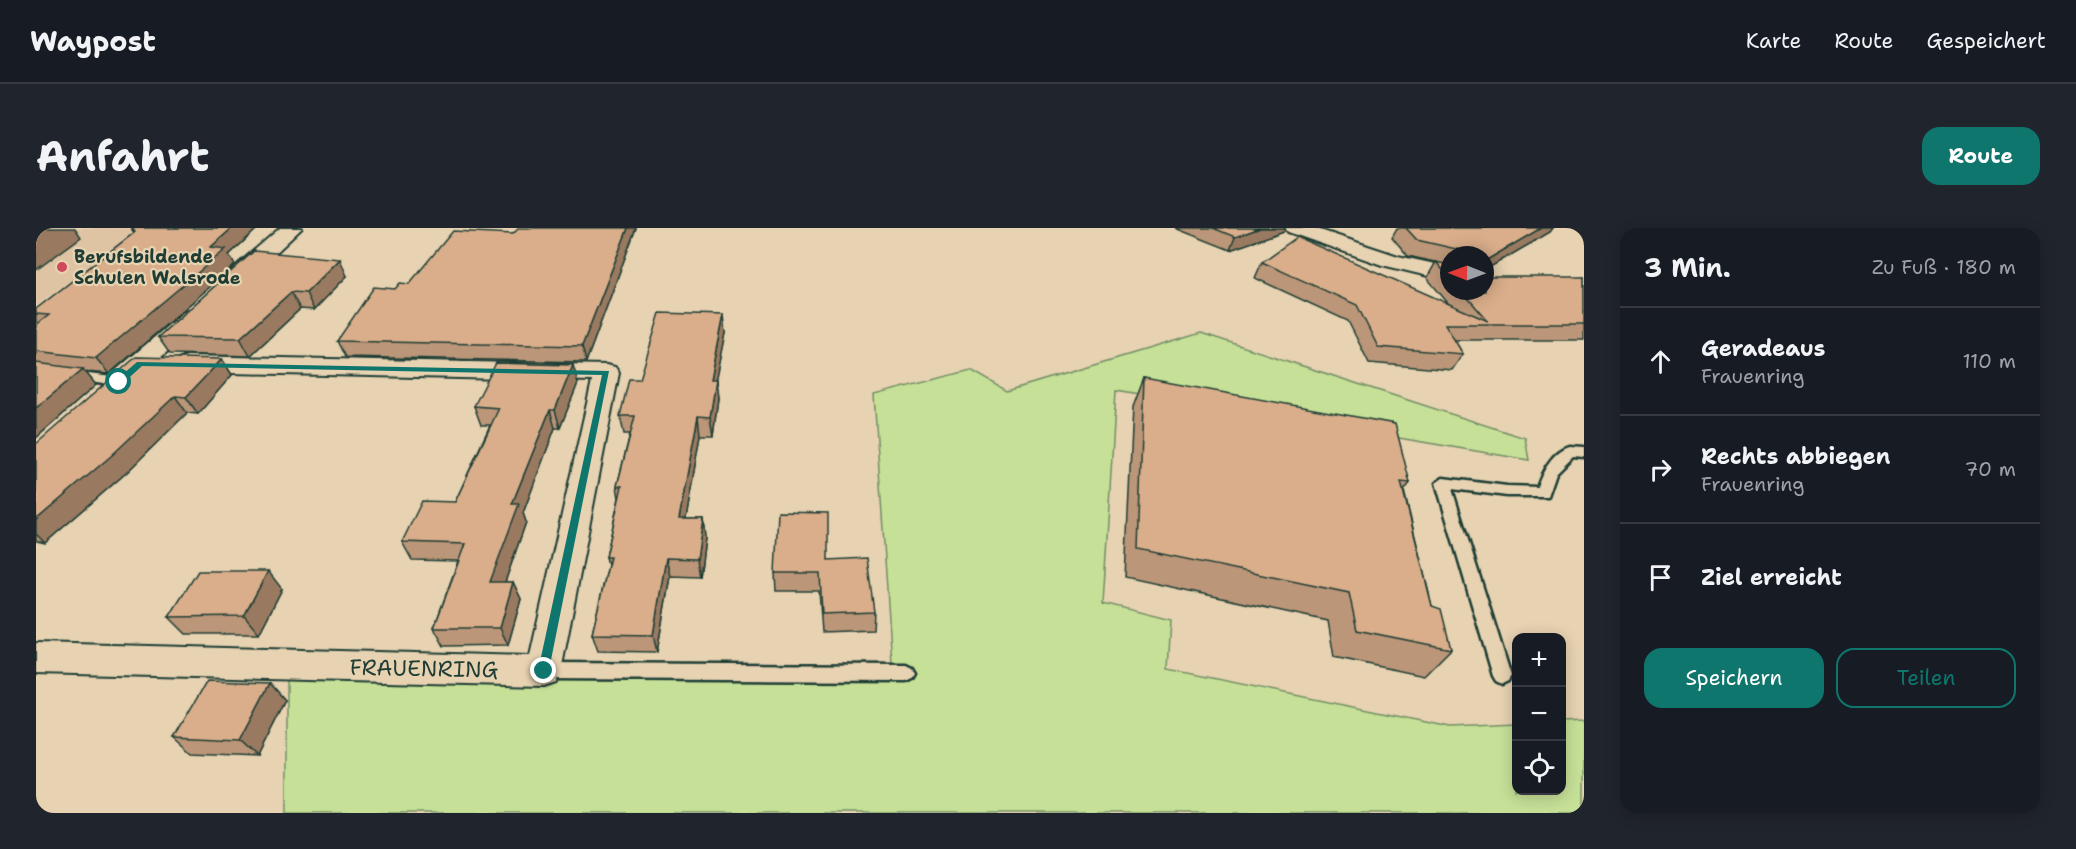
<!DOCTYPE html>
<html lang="de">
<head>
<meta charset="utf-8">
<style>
	body { margin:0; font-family:"Shantell Sans",sans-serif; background:#20242c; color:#f1f3f6 }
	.controls { position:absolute; right:18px; bottom:18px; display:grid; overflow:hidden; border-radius:12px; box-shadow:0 3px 15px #0003 }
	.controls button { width:54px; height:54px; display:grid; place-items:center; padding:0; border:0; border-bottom:2px solid #363941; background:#171b24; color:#f1f3f6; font:30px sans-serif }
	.compass { position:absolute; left:1404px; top:18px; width:54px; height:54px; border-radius:50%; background:#171b24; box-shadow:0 3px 15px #0003; rotate:271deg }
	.stop { position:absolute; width:18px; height:18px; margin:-14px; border:4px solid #0f766e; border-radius:50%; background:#fff }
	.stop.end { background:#0f766e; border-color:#fff; box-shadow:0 2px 6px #0008 }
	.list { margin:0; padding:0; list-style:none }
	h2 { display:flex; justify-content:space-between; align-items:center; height:78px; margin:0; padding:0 24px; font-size:26px }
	h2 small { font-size:20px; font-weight:400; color:#9ea1a6 }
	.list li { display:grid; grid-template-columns:39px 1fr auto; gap:18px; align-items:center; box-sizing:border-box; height:108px; padding:0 24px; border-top:2px solid #363941 }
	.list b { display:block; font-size:22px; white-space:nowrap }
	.list p { margin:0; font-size:20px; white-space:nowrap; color:#9ea1a6 }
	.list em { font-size:20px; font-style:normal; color:#9ea1a6 }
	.actions { display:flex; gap:12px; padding:18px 24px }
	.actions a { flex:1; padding:14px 0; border:2px solid #0f766e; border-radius:18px; text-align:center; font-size:21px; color:#0f766e }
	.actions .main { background:#0f766e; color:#fff }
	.icon { flex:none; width:33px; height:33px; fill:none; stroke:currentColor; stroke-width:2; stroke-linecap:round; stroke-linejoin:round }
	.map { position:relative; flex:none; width:1548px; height:585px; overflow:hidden; border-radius:18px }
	header { display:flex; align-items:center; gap:36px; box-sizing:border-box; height:84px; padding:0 30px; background:#171b24; border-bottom:2px solid #363941 }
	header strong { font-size:28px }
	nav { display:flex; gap:33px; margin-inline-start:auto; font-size:21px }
	.intro { display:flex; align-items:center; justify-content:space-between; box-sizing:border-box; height:144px; padding:0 36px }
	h1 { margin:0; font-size:42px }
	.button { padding:15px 27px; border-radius:18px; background:#0f766e; color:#fff; font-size:21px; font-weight:700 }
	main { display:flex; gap:36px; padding:0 36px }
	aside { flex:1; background:#171b24; border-radius:18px; box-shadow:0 3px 15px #0003 }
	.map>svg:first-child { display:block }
</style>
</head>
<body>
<header>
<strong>Waypost</strong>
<nav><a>Karte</a><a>Route</a><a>Gespeichert</a></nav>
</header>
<div class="intro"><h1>Anfahrt</h1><a class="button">Route</a></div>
<main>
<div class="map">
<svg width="1548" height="585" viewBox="0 0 1548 585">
	<rect width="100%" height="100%" fill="#e7d2b1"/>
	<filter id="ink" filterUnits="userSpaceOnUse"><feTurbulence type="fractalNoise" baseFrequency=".0167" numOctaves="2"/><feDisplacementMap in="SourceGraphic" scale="12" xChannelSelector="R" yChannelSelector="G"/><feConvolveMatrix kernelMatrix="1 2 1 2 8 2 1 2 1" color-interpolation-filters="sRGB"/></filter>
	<g filter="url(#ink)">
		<polygon fill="#dfc4a4" points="0,0 105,0 0,78"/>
		<polygon fill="#c6e097" stroke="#728e66" stroke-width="1.5" points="1165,105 1489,210 1493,232 1080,162 1067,375 1135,392 1132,441 1414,499 1480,496 1480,562 1526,562 1526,494 1548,493 1548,585 251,585 251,429 857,450 838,167 935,142 971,163"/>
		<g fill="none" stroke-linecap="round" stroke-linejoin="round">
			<g stroke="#1f3d34" stroke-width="5">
				<g id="service">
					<polygon points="0,139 83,150 89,154 83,158 0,147"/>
					<path d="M1534,218L1548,219V229L1537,228L1520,245L1512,268H1471L1416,261L1475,448L1472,453L1466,456L1460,453L1457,448L1400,255L1407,250L1471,258L1501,259C1506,243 1517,223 1534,218Z"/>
					<polygon points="508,435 870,437 876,440 879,445 876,450 870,453 508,451 502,448 499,443 502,438"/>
				</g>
			</g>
			<g stroke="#1f3d34" stroke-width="4">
				<g id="minor">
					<polygon points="244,0 266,0 208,55 200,57 192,55 189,50 192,45"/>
					<polygon points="1249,0 1278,0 1362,28 1413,39 1413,53 1346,37 1252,4"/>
					<polygon points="157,81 165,83 169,88 165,93 90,161 81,163 72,161 68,155 72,149 149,83"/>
					<polygon points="151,128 570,137 579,139 583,145 525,443 520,454 508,458 0,445 0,415 494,428 556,153 151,144 142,141 138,136 142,131"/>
				</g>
			</g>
			<use href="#service" fill="#e7d2b1" fill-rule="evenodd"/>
			<use href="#minor" fill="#e7d2b1" fill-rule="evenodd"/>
		</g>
		<g fill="#bb9678" stroke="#1f3d34" stroke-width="1.5">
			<polygon points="95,0 222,0 193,27 199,37 73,146 49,144 60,157 0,210 0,97 2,96 0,93 0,81 98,5"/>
			<polygon points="600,0 550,134 309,129 301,113 359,61 373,56 477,6"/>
			<polygon points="1139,0 1249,0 1248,3 1194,22"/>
			<polygon points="1361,0 1517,0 1514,4 1449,42 1449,27 1413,27 1413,63 1449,63 1548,49 1548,112 1418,112 1427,126 1416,142 1333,135 1312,93 1219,50 1226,34 1412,75 1391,50 1400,34 1403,35 1372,28 1356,9"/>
			<polygon points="218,23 311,48 278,82 264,81 214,128 134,126 122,109"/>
			<polygon points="689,105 679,152 682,170 677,207 664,207 650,291 667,291 669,310 664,349 634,348 621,424 562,423 556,406 572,337 570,329 583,270 581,258 594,206 588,206 584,188"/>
			<polygon points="186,131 196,147 162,186 151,185 90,245 9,315 0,313 0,216"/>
			<polygon points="1108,150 1374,255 1368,263 1396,378 1415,421 1388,448 1298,429 1292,393 1089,349 1097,179"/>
			<polygon points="542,155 524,200 519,200 487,285 490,294 469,354 477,354 485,371 472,417 408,418 398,400 422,333 376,332 366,314 419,274 454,197 445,197 438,178"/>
			<polygon points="792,332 838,384 837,402 786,404 783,363 740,363 739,345"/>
			<polygon points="246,361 223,406 150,406 133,389"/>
			<polygon points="234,455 249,472 221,528 156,525 138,509"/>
		</g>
		<g fill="#997a61" stroke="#1f3d34" stroke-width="1.5">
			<polygon points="9,0 39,0 45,9 0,42 0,6"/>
			<polygon points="196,0 222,0 193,27 199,37 73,146 60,130 175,19"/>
			<polygon points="592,0 600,0 550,134 546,118"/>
			<polygon points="1224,0 1249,0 1248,3 1194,22 1199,9"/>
			<polygon points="1505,0 1517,0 1514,4 1449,42 1449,33"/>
			<polygon points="304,31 311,48 278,82 270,65"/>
			<polygon points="255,64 264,81 214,128 204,110"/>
			<polygon points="687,87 689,105 676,170 674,152"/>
			<polygon points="186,131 196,147 162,186 150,169"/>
			<polygon points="537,137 542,155 524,200 519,182"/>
			<polygon points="47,141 60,157 0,210 0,180"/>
			<polygon points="680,152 682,170 677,207 674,189"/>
			<polygon points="139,168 151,185 90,245 9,315 0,306 0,292"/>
			<polygon points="514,182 519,200 487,285 490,294 463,371 454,354 476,276"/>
			<polygon points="662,188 664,207 647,309 643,291"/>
			<polygon points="667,291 669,310 664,349 661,331"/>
			<polygon points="630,330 634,348 621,424 617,407"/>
			<polygon points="232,343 246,361 223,406 208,388"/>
			<polygon points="477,354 485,371 472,417 464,400"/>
			<polygon points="234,455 249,472 221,528 204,512"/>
		</g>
		<g fill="#daae8b" stroke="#1f3d34" stroke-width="1.5">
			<polygon points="0,0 9,0 0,6"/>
			<polygon points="96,0 196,0 175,19 190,21 60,130 0,123 0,97 13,87 0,86 0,81 99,4"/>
			<polygon points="483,0 592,0 546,118 301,113 338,59 359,61 364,55 373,56 417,3 477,6"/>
			<polygon points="1177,0 1224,0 1199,9"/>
			<polygon points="1370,0 1505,0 1449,33 1449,27 1425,27 1425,22 1381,12"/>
			<polygon points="1261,9 1452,93 1426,63 1449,63 1449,49 1548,49 1548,96 1409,96 1427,126 1342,119 1321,77 1226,34"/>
			<polygon points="218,23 304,31 270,65 255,64 204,110 122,109"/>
			<polygon points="1400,34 1413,37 1413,49"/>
			<polygon points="624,85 687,87 674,152 680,152 674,189 662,188 643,291 667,291 661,331 630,330 617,407 556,406 574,329 570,329 586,258 581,258 599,188 584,188 593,151 604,151"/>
			<polygon points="100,129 186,131 150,169 139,168 75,228 0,292 0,216"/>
			<polygon points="0,135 47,141 0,180"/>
			<polygon points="460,135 537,137 519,182 514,182 476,276 483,276 454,354 477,354 464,400 398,400 429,316 366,314 386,273 419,274 463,180 438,178"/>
			<polygon points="1108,150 1359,196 1374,255 1365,254 1396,378 1405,381 1415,421 1321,402 1313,365 1102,321"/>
			<polygon points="742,284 792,285 792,332 831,330 838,384 786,386 784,345 739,345"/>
			<polygon points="162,343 232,343 208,388 133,389"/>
			<polygon points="171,453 234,455 204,512 138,509"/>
		</g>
	</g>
	<polygon fill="#0f766e" points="101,134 573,143 512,447 504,447 502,443 566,147 106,138 86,156 80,156 80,152"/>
	<circle fill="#d1495b" stroke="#e7d2b1" stroke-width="2" cx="26" cy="39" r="6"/>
	<g text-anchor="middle" stroke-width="4.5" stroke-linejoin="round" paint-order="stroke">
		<g font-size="18" font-weight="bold" fill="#1f3d34" stroke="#e7d2b1" text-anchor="start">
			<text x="38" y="35">Berufsbildende<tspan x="38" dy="21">Schulen Walsrode</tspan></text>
		</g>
		<g font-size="22" fill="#1f3d34" stroke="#e7d2b1">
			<text transform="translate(388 440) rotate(1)" y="8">FRAUENRING</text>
		</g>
	</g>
</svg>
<div class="controls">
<button>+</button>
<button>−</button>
<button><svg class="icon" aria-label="locate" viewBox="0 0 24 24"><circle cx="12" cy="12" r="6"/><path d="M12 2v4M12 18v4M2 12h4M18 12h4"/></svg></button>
</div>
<svg class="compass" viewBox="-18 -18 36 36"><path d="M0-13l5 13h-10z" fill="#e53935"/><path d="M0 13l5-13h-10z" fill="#9ea1a6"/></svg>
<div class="stop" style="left:83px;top:154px"></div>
<div class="stop end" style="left:508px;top:443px"></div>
</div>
<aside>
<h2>3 Min.<small>Zu Fuß · 180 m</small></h2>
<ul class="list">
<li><svg class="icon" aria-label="ahead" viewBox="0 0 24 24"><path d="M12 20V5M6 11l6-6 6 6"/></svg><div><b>Geradeaus</b><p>Frauenring</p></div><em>110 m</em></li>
<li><svg class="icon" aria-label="right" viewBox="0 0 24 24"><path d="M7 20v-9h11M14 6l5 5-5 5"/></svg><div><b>Rechts abbiegen</b><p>Frauenring</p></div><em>70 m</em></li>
<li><svg class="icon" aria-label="arrive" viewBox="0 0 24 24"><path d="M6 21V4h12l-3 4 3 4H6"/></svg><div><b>Ziel erreicht</b></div></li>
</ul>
<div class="actions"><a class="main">Speichern</a><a>Teilen</a></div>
</aside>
</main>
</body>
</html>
